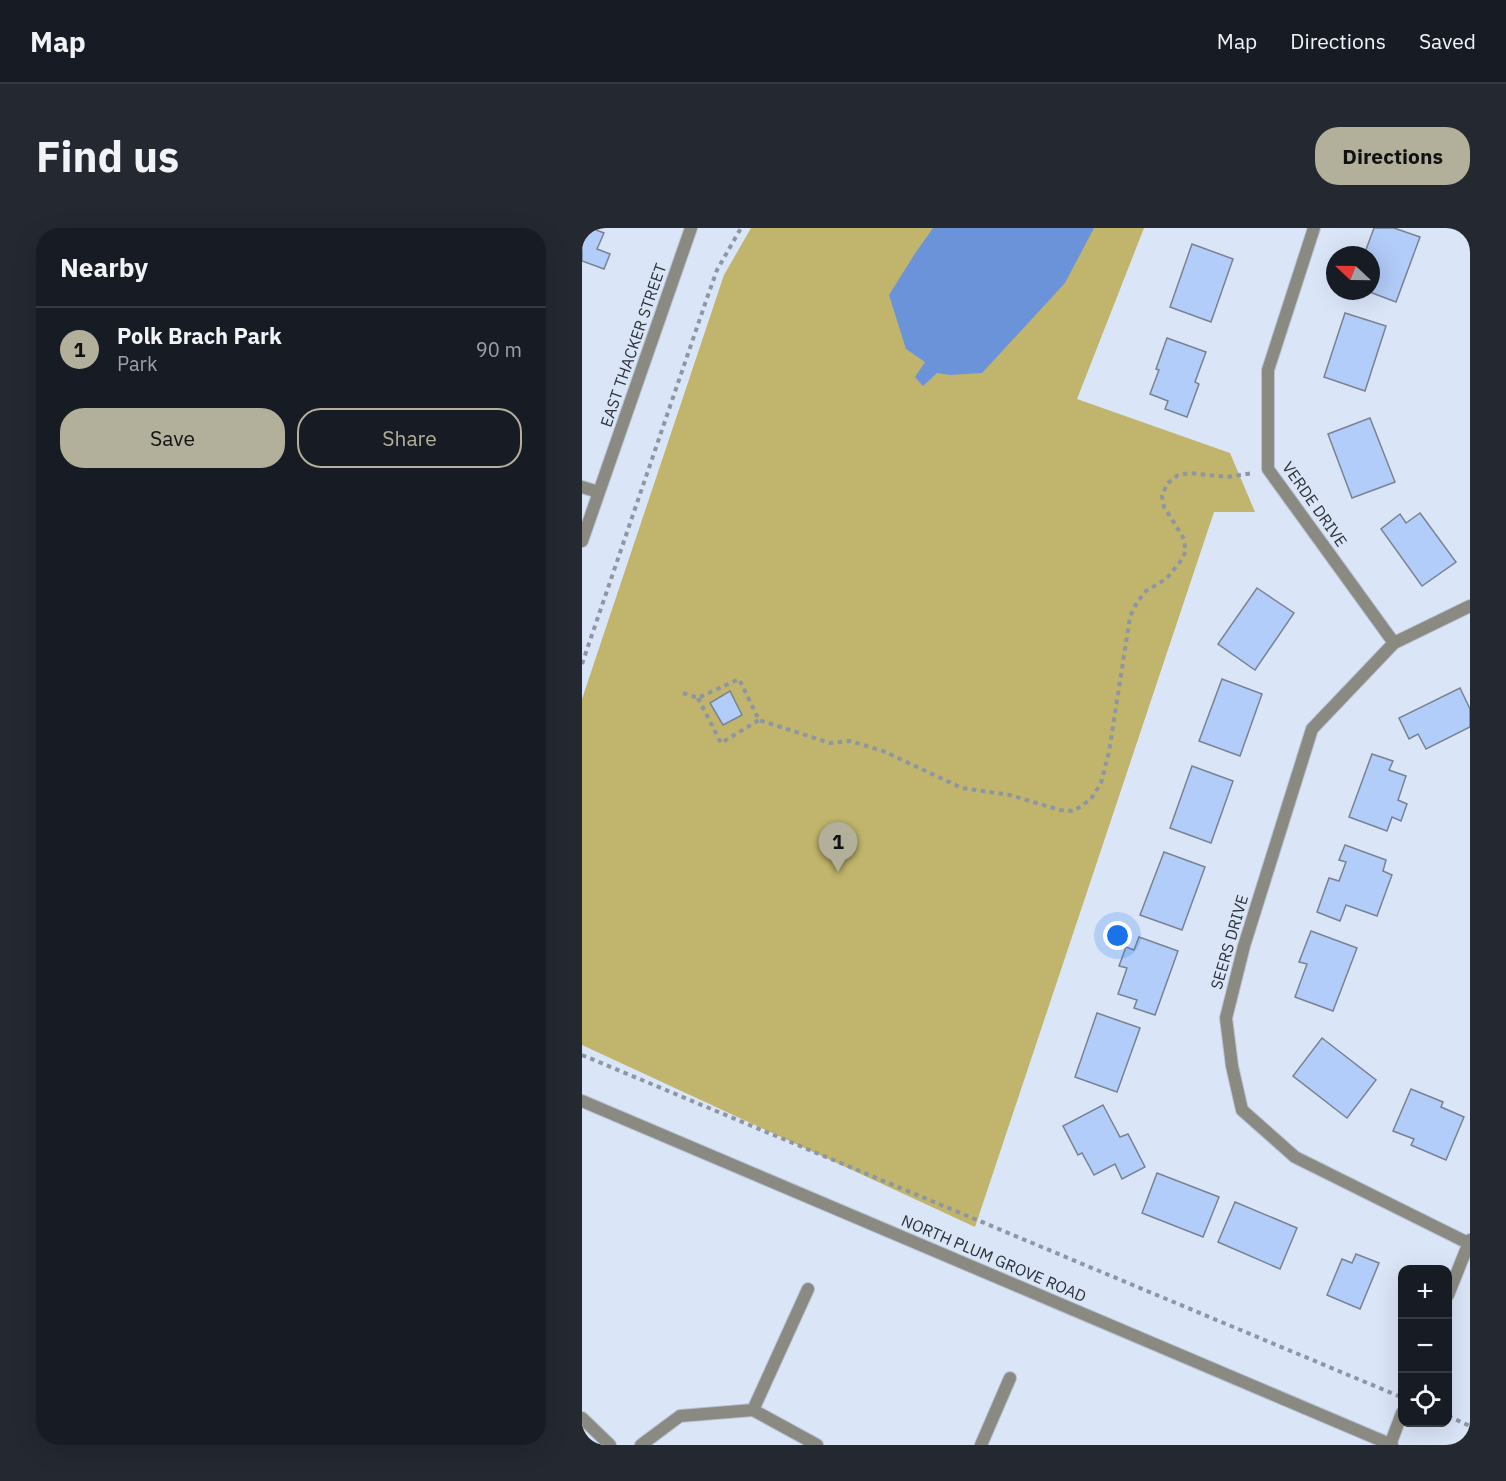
<!DOCTYPE html>
<html lang="en">
<head>
<meta charset="utf-8">
<style>
	body { margin:0; font-family:"IBM Plex Sans",sans-serif; background:#242831; color:#f1f3f6 }
	.controls { position:absolute; right:18px; bottom:18px; display:grid; overflow:hidden; border-radius:12px; box-shadow:0 6px 24px #0002 }
	.controls button { width:54px; height:54px; display:grid; place-items:center; padding:0; border:0; border-bottom:2px solid #363941; background:#171b24; color:#f1f3f6; font:30px sans-serif }
	.compass { position:absolute; left:744px; top:18px; width:54px; height:54px; border-radius:50%; background:#171b24; box-shadow:0 6px 24px #0002; rotate:292deg }
	.you { position:absolute; left:536px; top:708px; width:21px; height:21px; margin:-15px; border:4px solid #fff; border-radius:50%; background:#1a73e8; box-shadow:0 0 0 9px #1a73e833 }
	.badge { display:grid; place-items:center; width:39px; height:39px; border-radius:50%; background:#b2af9a; color:#111; font-size:20px; font-weight:700 }
	.pin { position:absolute; translate:-50% -50px; filter:drop-shadow(0 2px 3px #0008) }
	.pin::after { content:''; position:absolute; top:32px; width:21px; height:18px; background:inherit; clip-path:polygon(0 0,100% 0,50% 100%) }
	.list { margin:0; padding:0; list-style:none }
	h2 { display:flex; justify-content:space-between; align-items:center; height:78px; margin:0; padding:0 24px; font-size:26px }
	h2 small { font-size:20px; font-weight:400; color:#9ea1a6 }
	.list li { display:grid; grid-template-columns:39px 1fr auto; gap:18px; align-items:center; box-sizing:border-box; height:84px; padding:0 24px; border-top:2px solid #363941 }
	.list b { display:block; font-size:22px; white-space:nowrap }
	.list p { margin:0; font-size:20px; white-space:nowrap; color:#9ea1a6 }
	.list em { font-size:20px; font-style:normal; color:#9ea1a6 }
	.actions { display:flex; gap:12px; padding:18px 24px }
	.actions a { flex:1; padding:14px 0; border:2px solid #b2af9a; border-radius:24px; text-align:center; font-size:21px; color:#b2af9a }
	.actions .main { background:#b2af9a; color:#111 }
	.icon { flex:none; width:33px; height:33px; fill:none; stroke:currentColor; stroke-width:2; stroke-linecap:round; stroke-linejoin:round }
	.map { position:relative; flex:none; width:888px; height:1217px; overflow:hidden; border-radius:24px }
	header { display:flex; align-items:center; gap:36px; box-sizing:border-box; height:84px; padding:0 30px; background:#171b24; border-bottom:2px solid #363941 }
	header strong { font-size:28px }
	nav { display:flex; gap:33px; margin-inline-start:auto; font-size:21px }
	.intro { display:flex; align-items:center; justify-content:space-between; box-sizing:border-box; height:144px; padding:0 36px }
	h1 { margin:0; font-size:42px }
	.button { padding:15px 27px; border-radius:24px; background:#b2af9a; color:#111; font-size:21px; font-weight:700 }
	main { display:flex; gap:36px; padding:0 36px }
	aside { flex:1; background:#171b24; border-radius:24px; box-shadow:0 6px 24px #0002 }
	.map>svg:first-child { display:block }
</style>
</head>
<body>
<header>
<strong>Map</strong>
<nav><a>Map</a><a>Directions</a><a>Saved</a></nav>
</header>
<div class="intro"><h1>Find us</h1><a class="button">Directions</a></div>
<main>
<aside>
<h2>Nearby<small></small></h2>
<ul class="list">
<li><span class="badge">1</span><div><b>Polk Brach Park</b><p>Park</p></div><em>90 m</em></li>
</ul>
<div class="actions"><a class="main">Save</a><a>Share</a></div>
</aside>
<div class="map">
<svg width="888" height="1217" viewBox="0 0 888 1217">
	<rect width="100%" height="100%" fill="#dae5f8"/>
	<polygon fill="#c1b46c" points="169,0 562,0 495,171 648,225 673,284 632,284 393,999 0,817 0,471 142,47"/>
	<polygon fill="#6a93d9" points="351,0 512,0 483,55 400,145 368,147 355,145 341,158 333,149 343,134 324,121 307,67 332,27"/>
	<g fill="#b3cdfa" stroke="#798293" stroke-width="1.5">
		<polygon points="0,0 9,0 22,5 15,21 28,26 22,41 0,33"/>
		<polygon points="792,0 812,0 838,9 814,74 785,63 789,63 789,27 782,27"/>
		<polygon points="610,16 651,31 629,94 588,79"/>
		<polygon points="763,85 804,98 783,163 742,149"/>
		<polygon points="585,110 624,124 613,154 617,156 605,189 583,181 586,173 568,166 577,142 574,141"/>
		<polygon points="788,190 813,254 770,270 746,206"/>
		<polygon points="838,285 874,334 840,358 799,301 818,286 824,295"/>
		<polygon points="675,360 712,385 673,442 636,416"/>
		<polygon points="640,451 680,466 658,528 617,513"/>
		<polygon points="878,460 888,481 888,499 844,521 836,506 827,511 817,490"/>
		<polygon points="148,463 160,487 141,497 128,475"/>
		<polygon points="790,526 811,533 807,542 824,548 816,572 825,576 819,593 810,589 805,603 767,589"/>
		<polygon points="610,538 651,553 629,615 588,600"/>
		<polygon points="763,617 804,632 801,643 810,647 795,688 764,677 758,693 735,684 747,650 757,653 764,634 757,632"/>
		<polygon points="582,624 623,639 600,702 558,687"/>
		<polygon points="729,703 775,720 751,783 713,769 725,736 717,734"/>
		<polygon points="557,709 596,723 573,787 552,780 555,772 536,766 545,740 537,738 544,719 552,722"/>
		<polygon points="515,785 558,800 535,864 493,849"/>
		<polygon points="740,810 794,852 765,890 711,848"/>
		<polygon points="829,861 861,874 859,879 882,889 864,932 829,917 832,911 811,903"/>
		<polygon points="521,877 538,909 546,906 563,939 540,951 533,936 512,947 500,925 496,927 481,898"/>
		<polygon points="575,945 637,969 621,1009 560,985"/>
		<polygon points="653,974 715,1000 698,1041 636,1014"/>
		<polygon points="774,1026 797,1035 778,1081 745,1067 760,1031 770,1035"/>
	</g>
	<g fill="none" stroke-linecap="round" stroke-linejoin="round">
		<g stroke="#b7c1d2" stroke-width="14">
			<g id="minor">
				<polyline points="732,0 686,142 686,241 812,415"/>
				<polyline points="0,259 16,264"/>
				<polyline points="0,313 109,0"/>
				<polyline points="888,378 812,415 730,501 662,718 644,790 650,838 660,882 713,929 888,1016"/>
				<polyline points="866,1067 888,1012"/>
				<polyline points="171,1182 226,1061"/>
				<polyline points="0,1190 28,1217"/>
				<polyline points="59,1217 98,1188 171,1182 235,1217"/>
				<polyline points="399,1217 428,1150"/>
				<polyline points="808,1217 820,1185"/>
			</g>
		</g>
		<g stroke="#b7c1d2" stroke-width="14">
			<polyline id="tertiary" points="0,873 810,1217"/>
		</g>
		<g stroke="#8e96a4" stroke-width="4" stroke-dasharray="4.5 4.5" stroke-linecap="butt">
			<polyline points="0,436 125,70 135,42 159,0"/>
			<polyline points="101,465 116,470 157,451 177,492 248,515 268,513 301,523 380,560 428,567 478,582 492,583 509,571 519,555 527,524 548,389 555,374 564,363 584,351 598,334 604,323 601,309 582,279 580,268 585,256 596,247 608,245 645,249 671,245"/>
			<polyline points="116,470 139,515 177,492"/>
			<polyline points="0,827 819,1169"/>
			<polyline points="866,1188 888,1198"/>
		</g>
		<use href="#minor" stroke="#8b8a82" stroke-width="12"/>
		<use href="#tertiary" stroke="#8b8a82" stroke-width="12"/>
	</g>
	<g text-anchor="middle" stroke-width="5" stroke-linejoin="round" paint-order="stroke">
		<g font-size="16" fill="#2d3138" stroke="#dae5f8">
			<text transform="translate(51 117) rotate(-71)" y="6">EAST THACKER STREET</text>
			<text transform="translate(733 276) rotate(55)" y="6">VERDE DRIVE</text>
			<text transform="translate(647 714) rotate(-74)" y="6">SEERS DRIVE</text>
			<text transform="translate(412 1030) rotate(23)" y="6">NORTH PLUM GROVE ROAD</text>
		</g>
	</g>
</svg>
<div class="controls">
<button>+</button>
<button>−</button>
<button><svg class="icon" aria-label="locate" viewBox="0 0 24 24"><circle cx="12" cy="12" r="6"/><path d="M12 2v4M12 18v4M2 12h4M18 12h4"/></svg></button>
</div>
<svg class="compass" viewBox="-18 -18 36 36"><path d="M0-13l5 13h-10z" fill="#e53935"/><path d="M0 13l5-13h-10z" fill="#9ea1a6"/></svg>
<div class="you"></div>
<div class="pin badge" style="left:256px;top:644px">1</div>
</div>
</main>
</body>
</html>
